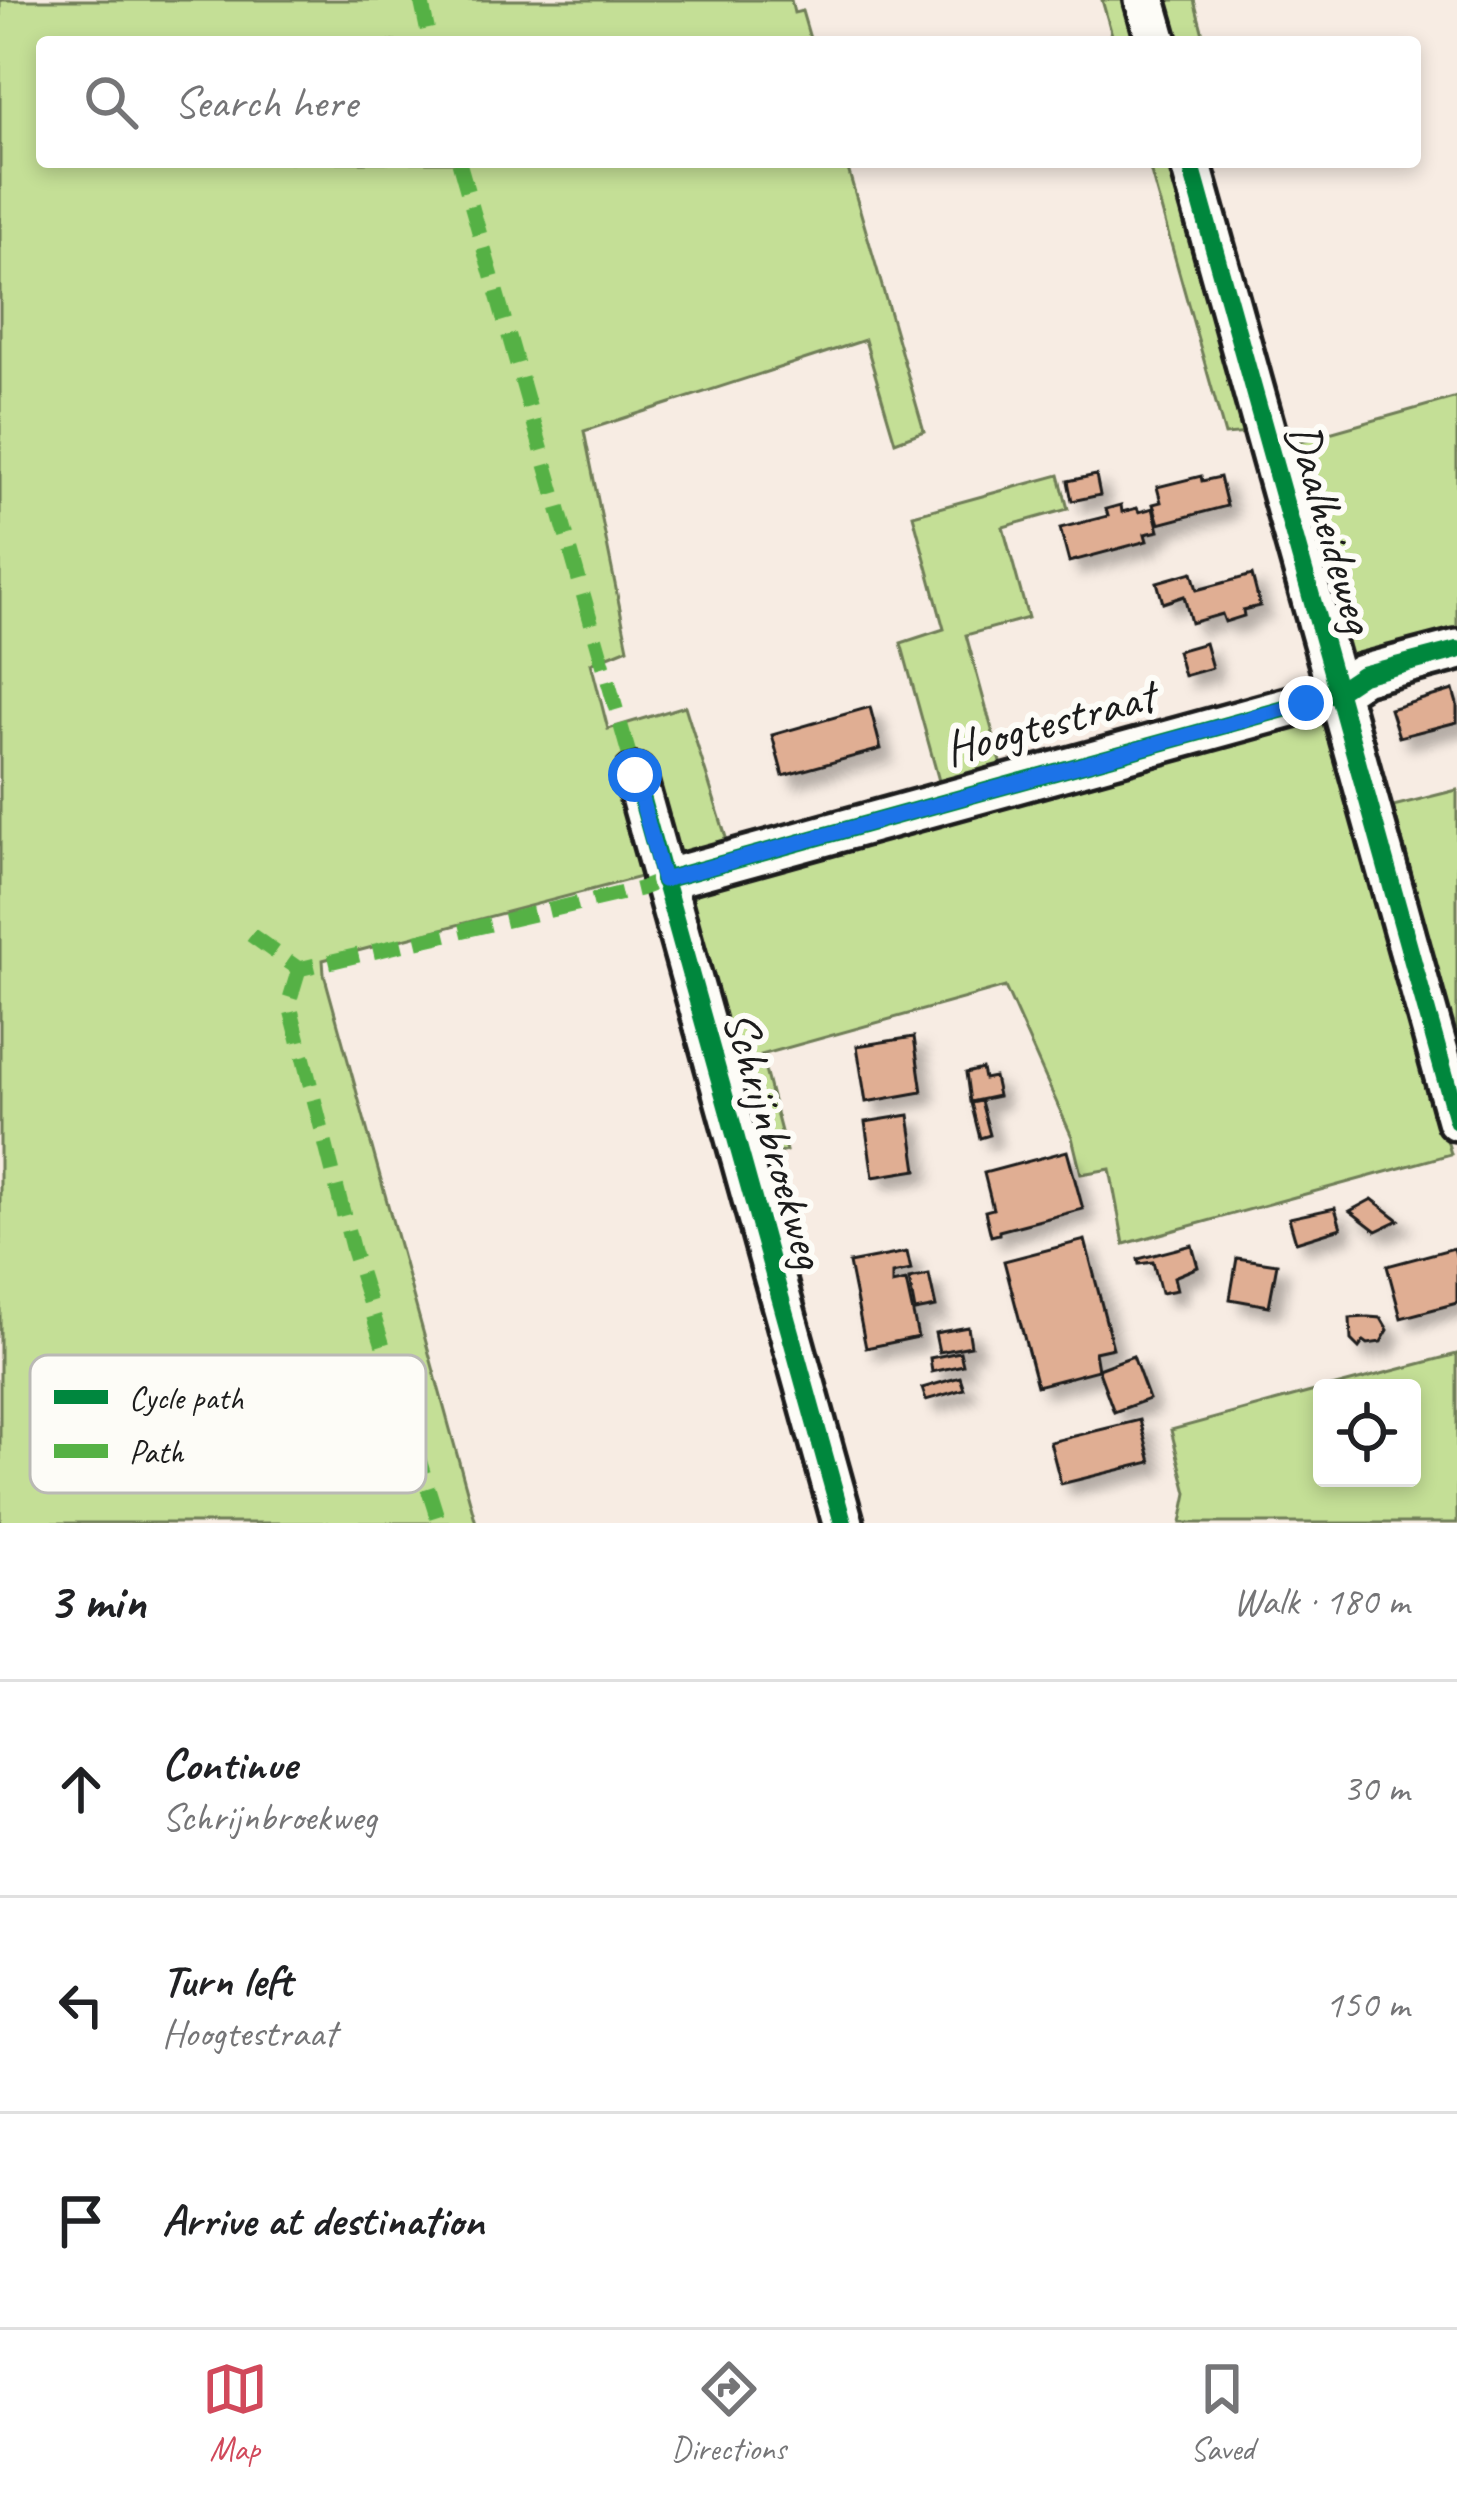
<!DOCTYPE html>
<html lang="en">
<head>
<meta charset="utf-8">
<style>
	body { margin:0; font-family:Caveat,sans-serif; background:#f2f2f2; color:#202124 }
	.controls { position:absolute; right:36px; bottom:36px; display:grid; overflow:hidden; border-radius:12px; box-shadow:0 6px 18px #0003 }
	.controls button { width:108px; height:108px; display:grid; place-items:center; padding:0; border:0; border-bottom:3px solid #e0e0e0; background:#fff; color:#202124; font:60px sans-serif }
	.stop { position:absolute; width:36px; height:36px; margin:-27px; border:9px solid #1a73e8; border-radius:50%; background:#fff }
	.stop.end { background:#1a73e8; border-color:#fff; box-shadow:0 3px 12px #0008 }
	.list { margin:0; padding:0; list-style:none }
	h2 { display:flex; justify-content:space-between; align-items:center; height:156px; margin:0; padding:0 48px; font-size:51px }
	h2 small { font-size:39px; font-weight:400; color:#757577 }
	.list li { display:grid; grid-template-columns:78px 1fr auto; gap:36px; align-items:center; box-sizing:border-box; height:216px; padding:0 48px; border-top:3px solid #e0e0e0 }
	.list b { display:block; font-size:45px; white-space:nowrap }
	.list p { margin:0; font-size:39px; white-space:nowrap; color:#757577 }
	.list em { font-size:39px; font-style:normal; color:#757577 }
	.icon { flex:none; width:66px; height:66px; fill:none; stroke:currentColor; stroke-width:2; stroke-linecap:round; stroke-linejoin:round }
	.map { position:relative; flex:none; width:1457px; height:1523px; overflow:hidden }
	.search { position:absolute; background:#fff; box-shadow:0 6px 18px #0003; left:36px; right:36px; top:36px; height:132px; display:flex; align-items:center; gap:30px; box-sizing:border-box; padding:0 42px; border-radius:12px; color:#757577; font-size:45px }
	.sheet { height:804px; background:#fff }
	nav { display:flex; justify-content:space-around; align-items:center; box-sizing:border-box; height:168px; border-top:3px solid #e0e0e0; background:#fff; font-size:33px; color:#757577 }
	nav a { display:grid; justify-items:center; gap:6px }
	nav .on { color:#d1495b }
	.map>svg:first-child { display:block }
</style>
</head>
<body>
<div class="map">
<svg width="1457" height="1523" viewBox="0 0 1457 1523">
	<defs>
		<filter id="shadow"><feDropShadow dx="11" dy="11" stdDeviation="6" flood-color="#0004"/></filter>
	</defs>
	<rect width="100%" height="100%" fill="#f7ece3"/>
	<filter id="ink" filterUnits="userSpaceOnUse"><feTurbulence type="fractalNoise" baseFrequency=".00833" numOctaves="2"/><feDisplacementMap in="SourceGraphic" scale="24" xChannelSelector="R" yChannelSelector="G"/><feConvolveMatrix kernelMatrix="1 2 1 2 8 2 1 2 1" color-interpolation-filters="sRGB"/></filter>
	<g filter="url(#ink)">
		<g fill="#c4df96" stroke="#707e59" stroke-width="3">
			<polygon points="0,0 791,0 794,13 802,11 811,42 42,42 42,162 846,162 924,431 895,442 865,340 584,431 628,648 591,663 608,729 685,706 728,844 677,860 645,757 620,765 648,875 323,960 324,974 476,1523 0,1523"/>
			<polygon points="1102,0 1131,0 1143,42 1114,42"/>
			<polygon points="1159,0 1194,0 1205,42 1170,42"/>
			<polygon points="1148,162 1176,162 1251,433 1225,435"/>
			<polygon points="1457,397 1457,633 1353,661 1290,444"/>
			<polygon points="1059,475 1068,509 1003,527 1028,618 966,635 1002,766 939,781 901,643 944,629 913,515"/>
			<polygon points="1309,720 1329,722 1451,1154 1124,1244 1110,1169 1081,1174 1072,1137 1005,987 761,1055 786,1151 755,1160 689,901 703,889"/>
			<polygon points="1457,790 1457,1046 1393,806"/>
			<polygon points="1457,1354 1457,1523 1181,1523 1187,1493 1171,1430 1322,1389 1322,1478 1412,1478 1412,1388 1328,1388"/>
		</g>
		<g fill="#e0ae93" stroke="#1c1c1c" stroke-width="3" filter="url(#shadow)">
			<polygon points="1096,475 1100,495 1072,501 1068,481"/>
			<polygon points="1201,476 1202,481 1220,477 1227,506 1159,524 1153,504 1161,502 1157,487"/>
			<polygon points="1121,505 1122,512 1137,508 1139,512 1153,508 1159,531 1145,534 1147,541 1069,562 1060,528 1108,516 1106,509"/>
			<polygon points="1192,572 1197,590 1252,575 1260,606 1243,610 1244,616 1225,622 1222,614 1191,623 1184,596 1163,603 1157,582"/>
			<polygon points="1205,643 1212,668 1184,676 1177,651"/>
			<polygon points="1453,690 1457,704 1457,722 1399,737 1390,709"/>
			<polygon points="870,707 881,749 783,776 772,735"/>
			<polygon points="914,1037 922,1092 866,1102 857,1046"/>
			<polygon points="982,1069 984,1079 994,1077 998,1096 970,1102 966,1073"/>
			<polygon points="981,1101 990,1135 980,1138 971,1103"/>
			<polygon points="909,1115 917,1170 873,1177 865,1122"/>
			<polygon points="1067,1151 1083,1209 999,1231 999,1234 991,1236 985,1211 993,1209 984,1173"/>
			<polygon points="1372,1199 1399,1220 1376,1231 1350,1211"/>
			<polygon points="1335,1208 1341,1228 1296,1242 1289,1218"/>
			<polygon points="1085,1240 1113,1348 1095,1352 1098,1370 1037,1386 1004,1261"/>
			<polygon points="1192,1245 1198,1267 1174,1277 1177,1290 1161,1293 1153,1262 1139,1264 1138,1259"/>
			<polygon points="1454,1248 1457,1259 1457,1303 1401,1318 1387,1266"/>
			<polygon points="907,1252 911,1270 892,1274 892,1284 906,1281 918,1337 866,1348 849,1263"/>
			<polygon points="1237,1258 1277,1264 1269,1306 1230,1299"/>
			<polygon points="929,1275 936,1307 915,1311 909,1279"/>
			<polygon points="1368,1317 1381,1318 1388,1330 1381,1342 1368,1344 1364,1341 1359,1348 1351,1340 1350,1318"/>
			<polygon points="968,1327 971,1346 939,1352 935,1333"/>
			<polygon points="960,1352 963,1365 932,1372 930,1358"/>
			<polygon points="1133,1356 1149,1399 1114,1412 1098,1369"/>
			<polygon points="960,1377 964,1389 926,1400 922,1388"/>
			<polygon points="1140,1420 1151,1462 1061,1484 1050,1442"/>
		</g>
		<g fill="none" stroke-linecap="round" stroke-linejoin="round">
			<g stroke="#1c1c1c" stroke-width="48">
				<g id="minor">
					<polyline points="1145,0 1157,42"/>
					<polyline points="1190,162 1457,1120"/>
					<polyline points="635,775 843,1523"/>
					<polyline points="663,880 1306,703 1338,691 1362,675 1457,650"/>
				</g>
			</g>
			<use href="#minor" stroke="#fdfcf7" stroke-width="39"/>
			<g stroke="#55b145" stroke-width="15" stroke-dasharray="30 15" stroke-linecap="butt">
				<polyline points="421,0 430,42"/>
				<polyline points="459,162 635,775"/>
				<polyline points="251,935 299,969 640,889 663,880"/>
				<polyline points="299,969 289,1002 353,1251 439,1523"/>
			</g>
			<g stroke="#fdfcf7" stroke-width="26">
				<g id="cycleway">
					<polyline points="1190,162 1457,1120"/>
					<polyline points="635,775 843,1523"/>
					<polyline points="663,880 1306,703 1338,691 1362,675 1457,650"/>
				</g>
			</g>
			<use href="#cycleway" stroke="#00873e" stroke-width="18"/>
		</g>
	</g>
	<g fill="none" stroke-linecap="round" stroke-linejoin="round" filter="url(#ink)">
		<polyline stroke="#1a73e8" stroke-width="15" points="635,775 663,880 1306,703"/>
	</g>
	<g text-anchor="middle" stroke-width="12" stroke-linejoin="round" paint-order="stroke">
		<g font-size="48" fill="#1c1c1c" stroke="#fdfcf7">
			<text transform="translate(1332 527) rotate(74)" y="17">Daalheideweg</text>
			<text transform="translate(1049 721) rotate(-15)" y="17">Hoogtestraat</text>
			<text transform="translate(776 1139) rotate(74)" y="17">Schrijnbroekweg</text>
		</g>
	</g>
	<rect x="30" y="1355" width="396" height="138" rx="18" fill="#fdfcf7" stroke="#bab9b5" stroke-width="3"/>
	<rect x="54" y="1390" width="54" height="14" fill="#00873e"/>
	<rect x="54" y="1444" width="54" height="14" fill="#55b145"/>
	<g font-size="33" fill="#1c1c1c">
		<text x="129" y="1409">Cycle path</text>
		<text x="129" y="1463">Path</text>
	</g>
</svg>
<div class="controls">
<button><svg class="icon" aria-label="locate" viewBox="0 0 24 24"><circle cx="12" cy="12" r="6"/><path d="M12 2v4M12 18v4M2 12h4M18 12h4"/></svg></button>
</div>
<div class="stop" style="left:635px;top:775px"></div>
<div class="stop end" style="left:1306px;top:703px"></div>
<div class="search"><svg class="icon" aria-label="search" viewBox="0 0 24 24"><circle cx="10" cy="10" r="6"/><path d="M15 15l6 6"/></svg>Search here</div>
</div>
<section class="sheet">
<h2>3 min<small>Walk · 180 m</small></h2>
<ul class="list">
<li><svg class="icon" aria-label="ahead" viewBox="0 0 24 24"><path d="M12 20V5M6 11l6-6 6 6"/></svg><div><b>Continue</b><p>Schrijnbroekweg</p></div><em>30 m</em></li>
<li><svg class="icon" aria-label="left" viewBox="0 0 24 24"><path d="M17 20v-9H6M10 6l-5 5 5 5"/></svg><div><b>Turn left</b><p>Hoogtestraat</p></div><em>150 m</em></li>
<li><svg class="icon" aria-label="arrive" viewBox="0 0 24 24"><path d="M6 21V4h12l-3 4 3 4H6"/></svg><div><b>Arrive at destination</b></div></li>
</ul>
</section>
<nav>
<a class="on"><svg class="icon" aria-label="map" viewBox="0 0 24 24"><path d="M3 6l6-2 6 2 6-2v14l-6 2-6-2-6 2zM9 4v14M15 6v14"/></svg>Map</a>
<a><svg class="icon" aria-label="directions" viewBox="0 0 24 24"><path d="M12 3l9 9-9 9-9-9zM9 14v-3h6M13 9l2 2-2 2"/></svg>Directions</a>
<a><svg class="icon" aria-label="saved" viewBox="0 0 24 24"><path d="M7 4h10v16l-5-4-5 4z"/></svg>Saved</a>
</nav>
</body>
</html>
